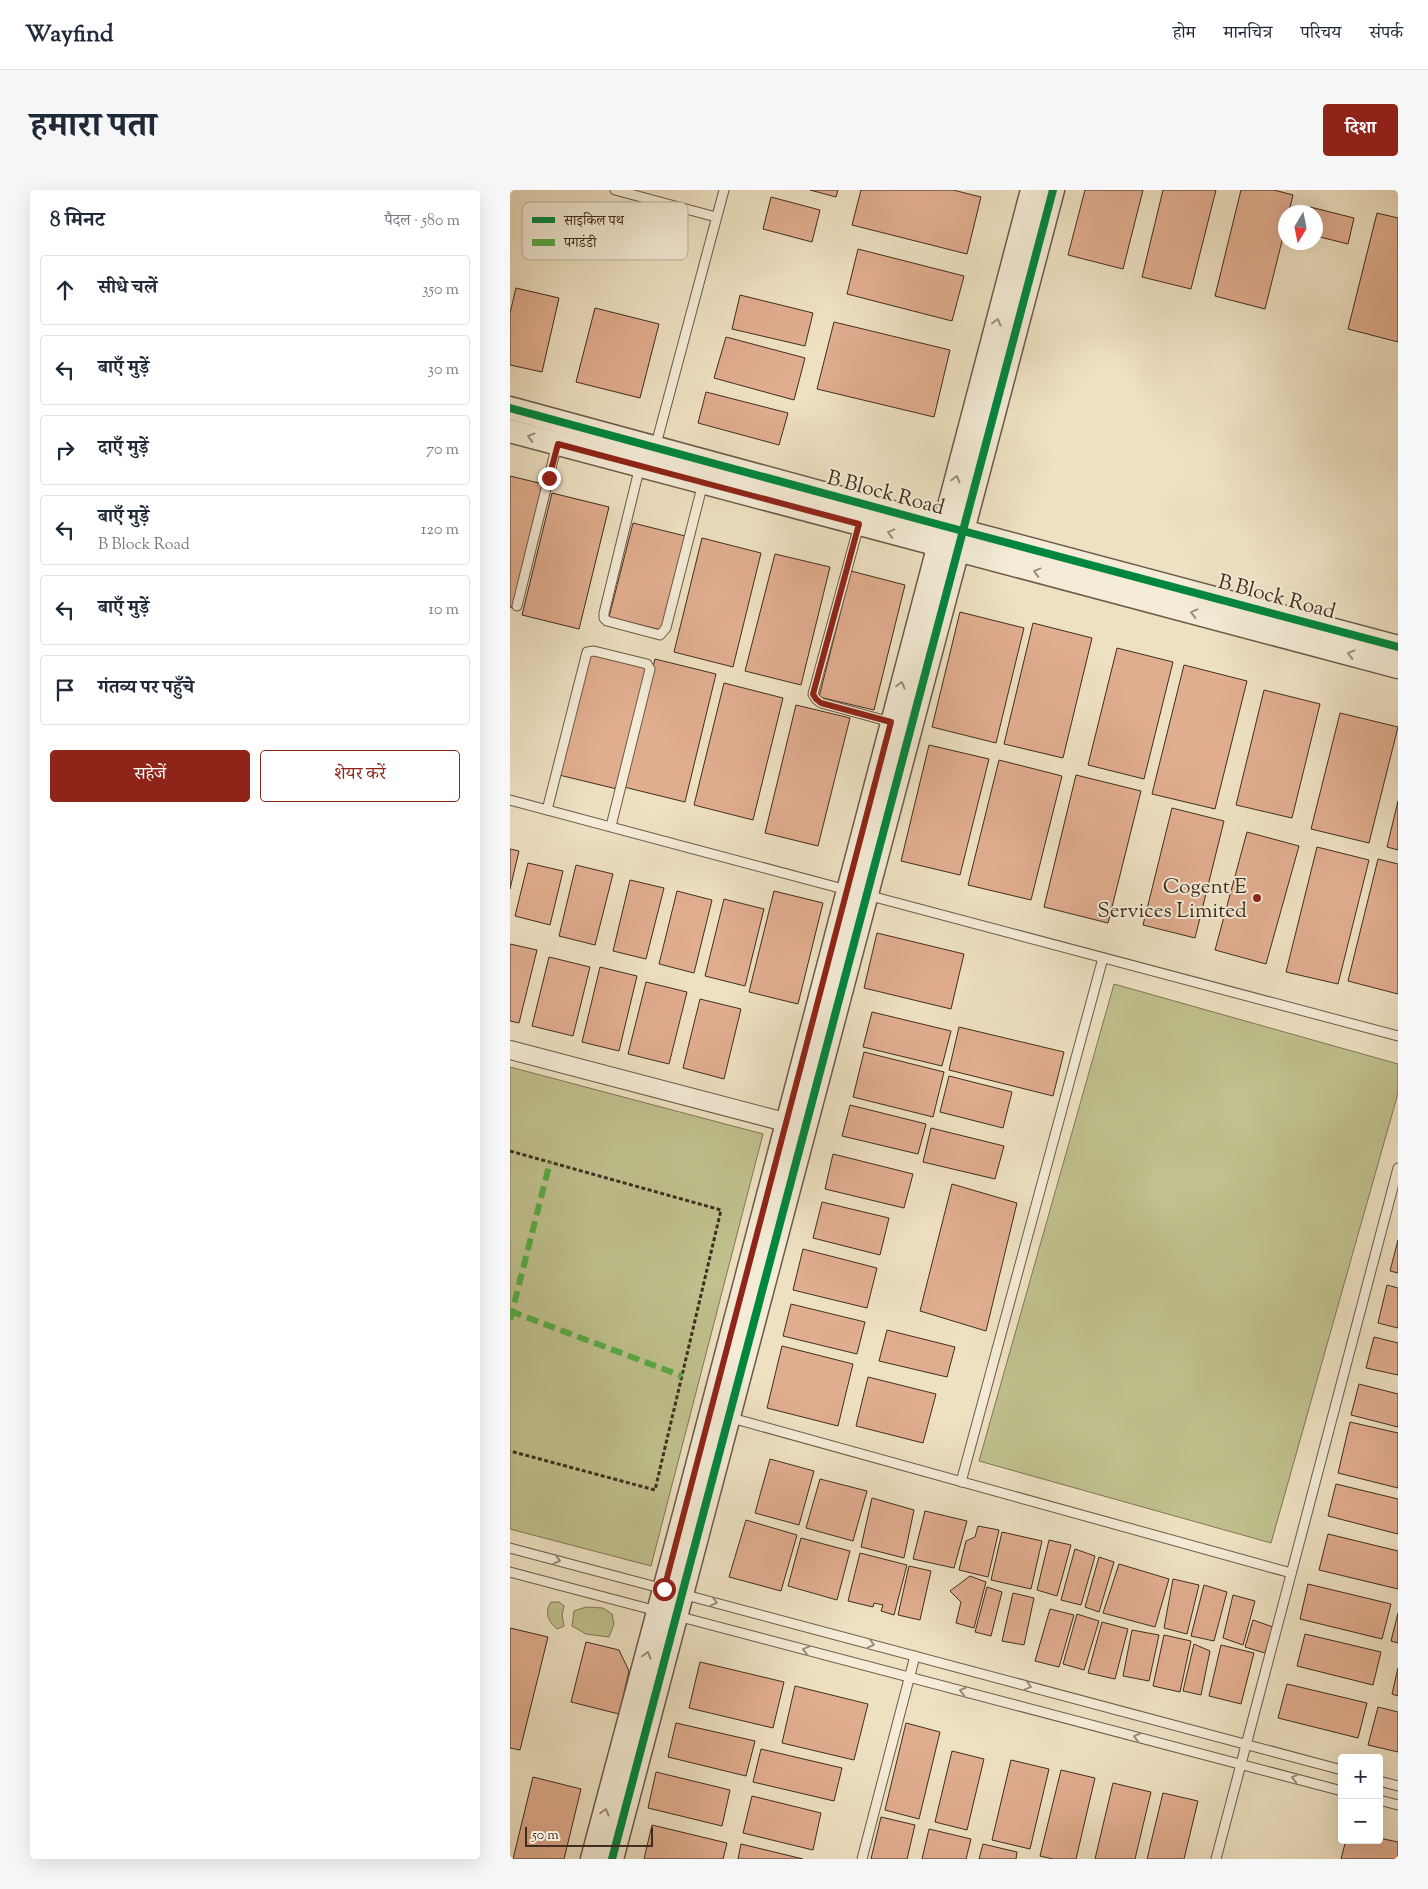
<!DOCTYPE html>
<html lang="hi">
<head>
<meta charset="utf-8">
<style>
	body { margin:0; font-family:"Sorts Mill Goudy","Noto Serif Devanagari",serif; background:#f6f6f7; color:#1f2937 }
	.controls { position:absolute; right:15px; bottom:15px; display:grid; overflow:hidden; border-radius:5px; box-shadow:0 5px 20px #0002 }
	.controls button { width:45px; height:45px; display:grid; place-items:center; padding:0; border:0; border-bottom:1px solid #e0e1e3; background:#fff; color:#1f2937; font:25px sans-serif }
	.compass { position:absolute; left:768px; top:15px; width:45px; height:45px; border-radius:50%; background:#fff; box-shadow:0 5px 20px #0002; rotate:190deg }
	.scale { position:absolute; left:15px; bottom:12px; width:128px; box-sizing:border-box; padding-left:5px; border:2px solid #402d1f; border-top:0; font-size:14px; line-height:18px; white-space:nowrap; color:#402d1f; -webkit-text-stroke:4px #f4ecd7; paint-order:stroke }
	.stop { position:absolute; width:15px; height:15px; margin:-11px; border:4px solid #8f2418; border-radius:50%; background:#fff }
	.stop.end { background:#8f2418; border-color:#fff; box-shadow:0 1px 5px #0008 }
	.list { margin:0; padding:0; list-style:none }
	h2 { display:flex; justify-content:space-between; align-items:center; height:65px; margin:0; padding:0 20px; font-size:21px }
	h2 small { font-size:16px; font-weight:400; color:#747a83 }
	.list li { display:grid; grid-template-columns:32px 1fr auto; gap:15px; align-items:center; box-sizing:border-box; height:70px; margin:0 10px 10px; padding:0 10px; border:1px solid #e0e1e3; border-radius:5px }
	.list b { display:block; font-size:19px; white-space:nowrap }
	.list p { margin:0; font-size:16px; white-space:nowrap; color:#747a83 }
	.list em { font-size:16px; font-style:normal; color:#747a83 }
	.actions { display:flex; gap:10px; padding:15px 20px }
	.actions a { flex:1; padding:11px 0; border:1px solid #8f2418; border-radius:5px; text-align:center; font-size:18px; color:#8f2418 }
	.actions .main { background:#8f2418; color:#fff }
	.icon { flex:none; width:28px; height:28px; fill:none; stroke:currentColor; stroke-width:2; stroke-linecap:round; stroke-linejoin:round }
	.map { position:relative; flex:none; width:888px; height:1669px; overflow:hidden; border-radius:5px }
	header { display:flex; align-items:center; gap:30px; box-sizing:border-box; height:70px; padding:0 25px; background:#fff; border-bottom:1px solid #e0e1e3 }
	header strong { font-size:24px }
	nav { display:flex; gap:28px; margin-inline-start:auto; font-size:18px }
	.intro { display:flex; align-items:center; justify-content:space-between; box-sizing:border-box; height:120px; padding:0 30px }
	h1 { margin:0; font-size:35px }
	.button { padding:12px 22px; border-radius:5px; background:#8f2418; color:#fff; font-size:18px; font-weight:700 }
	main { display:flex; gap:30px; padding:0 30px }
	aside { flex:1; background:#fff; border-radius:5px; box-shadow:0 5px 20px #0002 }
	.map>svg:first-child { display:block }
</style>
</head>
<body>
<header>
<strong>Wayfind</strong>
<nav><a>होम</a><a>मानचित्र</a><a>परिचय</a><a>संपर्क</a></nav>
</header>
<div class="intro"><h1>हमारा पता</h1><a class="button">दिशा</a></div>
<main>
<aside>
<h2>8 मिनट<small>पैदल · 580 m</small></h2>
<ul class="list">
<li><svg class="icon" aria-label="ahead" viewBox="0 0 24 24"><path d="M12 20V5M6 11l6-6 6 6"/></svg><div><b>सीधे चलें</b></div><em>350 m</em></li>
<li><svg class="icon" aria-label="left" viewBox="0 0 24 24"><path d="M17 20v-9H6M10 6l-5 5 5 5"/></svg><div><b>बाएँ मुड़ें</b></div><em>30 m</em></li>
<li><svg class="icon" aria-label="right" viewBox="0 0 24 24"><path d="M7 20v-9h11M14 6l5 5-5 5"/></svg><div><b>दाएँ मुड़ें</b></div><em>70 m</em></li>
<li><svg class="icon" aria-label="left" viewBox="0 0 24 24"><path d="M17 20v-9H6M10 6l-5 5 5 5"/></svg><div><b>बाएँ मुड़ें</b><p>B Block Road</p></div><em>120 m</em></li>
<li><svg class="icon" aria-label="left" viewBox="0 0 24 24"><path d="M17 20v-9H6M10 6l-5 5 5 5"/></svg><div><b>बाएँ मुड़ें</b></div><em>10 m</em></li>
<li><svg class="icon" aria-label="arrive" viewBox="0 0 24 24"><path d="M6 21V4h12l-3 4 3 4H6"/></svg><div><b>गंतव्य पर पहुँचे</b></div></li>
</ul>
<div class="actions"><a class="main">सहेजें</a><a>शेयर करें</a></div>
</aside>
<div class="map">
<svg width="888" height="1669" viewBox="0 0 888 1669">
	<rect width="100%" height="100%" fill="#eee1c2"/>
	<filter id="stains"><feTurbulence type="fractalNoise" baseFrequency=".004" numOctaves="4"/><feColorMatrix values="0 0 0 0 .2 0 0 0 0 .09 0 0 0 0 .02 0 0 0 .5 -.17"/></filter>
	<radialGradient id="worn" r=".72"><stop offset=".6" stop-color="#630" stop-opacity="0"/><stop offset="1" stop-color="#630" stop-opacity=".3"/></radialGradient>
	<g fill="#c0c18e" stroke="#807756">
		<polygon points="604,794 888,874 888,903 761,1353 469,1271"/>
		<polygon points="0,877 253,944 141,1376 0,1339"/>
		<path d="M41,1412H49L54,1416L52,1425L54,1436L47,1439C38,1431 34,1423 41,1412Z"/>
		<polygon points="76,1417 93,1418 102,1424 104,1434 99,1447 76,1444 62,1436 64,1421"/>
	</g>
	<g fill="#e1ad8f" stroke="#402d1f">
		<polygon points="300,0 328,0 326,7"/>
		<polygon points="351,0 443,0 471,7 457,64 342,35"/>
		<polygon points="575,0 633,0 613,79 558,65"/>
		<polygon points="653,0 706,0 681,99 632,87"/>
		<polygon points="731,0 764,0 783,5 779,22 776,22 776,35 755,119 705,106"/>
		<polygon points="261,7 310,20 302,52 253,39"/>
		<polygon points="800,17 844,28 838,54 806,46 806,22 799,22"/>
		<polygon points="867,23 888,28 888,152 838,139"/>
		<polygon points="348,59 454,86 442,131 337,104"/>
		<polygon points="6,98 49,108 32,182 0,175 0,123"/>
		<polygon points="230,105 303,123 295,156 222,139"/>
		<polygon points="85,118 149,134 130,208 66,192"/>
		<polygon points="324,132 440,160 424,227 307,199"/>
		<polygon points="216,147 295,168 284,210 204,188"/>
		<polygon points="196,202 278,223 269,255 188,233"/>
		<polygon points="0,286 33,294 2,418 0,417"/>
		<polygon points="42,303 99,317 69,439 12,425"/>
		<polygon points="123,333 175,346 151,440 99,427"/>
		<polygon points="192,348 251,363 223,477 164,462"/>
		<polygon points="265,364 320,377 291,495 235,481"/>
		<polygon points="341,381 395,395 364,520 309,507"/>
		<polygon points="450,422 514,438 486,553 422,537"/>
		<polygon points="523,433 582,448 553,568 494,554"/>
		<polygon points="607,458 663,472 634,589 578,575"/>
		<polygon points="79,464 137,478 107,599 49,585"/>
		<polygon points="145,469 206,484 175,612 114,597"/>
		<polygon points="674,475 737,491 705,619 642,604"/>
		<polygon points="214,493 273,508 243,630 184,615"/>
		<polygon points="754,500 810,514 782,628 726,615"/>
		<polygon points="286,515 340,528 308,656 255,643"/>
		<polygon points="830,523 888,537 859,653 801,639"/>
		<polygon points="419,555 479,569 450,685 391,671"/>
		<polygon points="489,570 552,586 521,710 458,695"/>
		<polygon points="566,585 631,601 598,733 534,717"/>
		<polygon points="888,611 888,660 877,657"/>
		<polygon points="662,618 714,631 685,748 633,735"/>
		<polygon points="737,642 789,656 756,774 705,760"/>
		<polygon points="807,657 859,670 828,794 776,782"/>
		<polygon points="0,659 9,661 0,699"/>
		<polygon points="868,669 888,674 888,804 838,791"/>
		<polygon points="18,673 53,681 40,735 5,726"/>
		<polygon points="66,675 103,684 85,755 49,746"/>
		<polygon points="120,690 154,698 136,769 103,761"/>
		<polygon points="167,701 202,710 184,783 149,774"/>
		<polygon points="264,701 313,713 288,814 239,802"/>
		<polygon points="214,709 254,719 235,796 195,786"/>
		<polygon points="367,743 454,764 441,819 354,798"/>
		<polygon points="0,754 27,760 9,833 0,831"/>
		<polygon points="39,767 80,777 63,846 22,836"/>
		<polygon points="90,777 127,786 109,861 72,852"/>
		<polygon points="136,792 177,802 159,874 118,864"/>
		<polygon points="190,809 231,819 214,889 173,878"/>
		<polygon points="362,822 441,841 432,876 353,857"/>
		<polygon points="449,837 554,862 543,906 439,880"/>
		<polygon points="354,862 434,882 423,927 343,907"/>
		<polygon points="439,886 502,902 493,938 430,922"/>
		<polygon points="340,915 416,934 408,964 332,946"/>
		<polygon points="421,938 494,956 485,989 413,972"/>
		<polygon points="323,964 403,984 394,1018 315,999"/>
		<polygon points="442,994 507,1013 476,1141 410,1121"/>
		<polygon points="312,1012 379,1028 370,1065 303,1048"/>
		<polygon points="888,1050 888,1083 880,1081"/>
		<polygon points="293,1059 367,1078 357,1118 283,1100"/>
		<polygon points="877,1095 888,1098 888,1138 868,1133"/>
		<polygon points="281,1114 355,1132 347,1164 273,1146"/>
		<polygon points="377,1140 445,1157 437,1187 369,1171"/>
		<polygon points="864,1147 888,1153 888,1185 856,1178"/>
		<polygon points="272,1156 343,1174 328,1236 257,1218"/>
		<polygon points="358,1187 426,1204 413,1253 346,1236"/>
		<polygon points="849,1194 888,1204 888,1237 841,1225"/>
		<polygon points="840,1232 888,1243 888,1298 828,1283"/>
		<polygon points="260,1269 304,1281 289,1335 245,1323"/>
		<polygon points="310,1289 357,1301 343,1351 296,1338"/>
		<polygon points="826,1294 888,1309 888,1344 818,1326"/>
		<polygon points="362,1308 404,1320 394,1368 351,1357"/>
		<polygon points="415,1321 457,1331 444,1378 403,1369"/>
		<polygon points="236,1330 287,1345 271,1401 219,1387"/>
		<polygon points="468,1336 489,1340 478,1387 449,1380 456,1351 465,1347"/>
		<polygon points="492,1342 532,1351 521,1399 481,1390"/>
		<polygon points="818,1344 888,1361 888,1399 809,1380"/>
		<polygon points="291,1348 340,1361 327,1410 278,1396"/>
		<polygon points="539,1350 561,1355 547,1406 527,1400"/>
		<polygon points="565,1359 585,1366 571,1415 551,1410"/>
		<polygon points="350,1363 397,1375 384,1425 371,1421 373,1415 364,1413 363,1417 338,1411"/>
		<polygon points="589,1367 604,1372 589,1422 575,1417"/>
		<polygon points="609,1374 659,1389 645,1437 593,1423"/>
		<polygon points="399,1376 421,1381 410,1430 388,1425"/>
		<polygon points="460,1386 476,1392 464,1438 446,1433 451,1412 440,1401"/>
		<polygon points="663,1389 689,1395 677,1444 654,1438"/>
		<polygon points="798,1394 881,1414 872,1449 790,1429"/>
		<polygon points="694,1395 717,1402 704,1451 681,1446"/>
		<polygon points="477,1397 492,1402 481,1446 465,1442"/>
		<polygon points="503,1403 524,1408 514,1455 492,1451"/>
		<polygon points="723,1405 745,1411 733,1455 713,1448"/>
		<polygon points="540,1419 564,1425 549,1477 525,1471"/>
		<polygon points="888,1423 888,1453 881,1451"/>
		<polygon points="567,1424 589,1431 574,1480 553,1474"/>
		<polygon points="743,1430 763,1437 755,1463 735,1457"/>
		<polygon points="592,1432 618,1439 605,1489 578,1483"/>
		<polygon points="0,1438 38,1447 10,1560 0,1558"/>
		<polygon points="622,1440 649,1445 639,1491 613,1486"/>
		<polygon points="795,1444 871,1462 863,1495 787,1476"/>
		<polygon points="654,1445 681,1451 670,1502 643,1496"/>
		<polygon points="76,1452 109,1460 119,1481 109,1524 61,1512"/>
		<polygon points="684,1454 700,1461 691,1505 673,1501"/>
		<polygon points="711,1455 744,1463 731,1514 699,1506"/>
		<polygon points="190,1472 274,1492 263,1538 179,1518"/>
		<polygon points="888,1478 888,1506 882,1504"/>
		<polygon points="777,1494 857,1513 848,1548 768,1528"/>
		<polygon points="285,1496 358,1514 344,1570 272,1553"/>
		<polygon points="868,1517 888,1522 888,1562 858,1555"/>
		<polygon points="166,1533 245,1551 236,1586 158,1567"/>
		<polygon points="396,1533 430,1542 409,1629 375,1620"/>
		<polygon points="251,1559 332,1578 324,1611 243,1592"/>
		<polygon points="442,1561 474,1569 457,1640 425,1632"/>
		<polygon points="501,1570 539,1579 520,1659 482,1650"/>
		<polygon points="551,1580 585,1588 566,1669 543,1669 530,1666"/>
		<polygon points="146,1582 220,1600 212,1636 138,1618"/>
		<polygon points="23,1587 71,1599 54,1669 3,1669"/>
		<polygon points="603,1593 641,1602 625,1669 585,1669"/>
		<polygon points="653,1603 688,1611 674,1669 637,1669"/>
		<polygon points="242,1606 311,1623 303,1660 233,1643"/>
		<polygon points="371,1627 405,1635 397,1669 361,1669"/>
		<polygon points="142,1635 217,1653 213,1669 134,1669"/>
		<polygon points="419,1639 461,1649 456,1669 412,1669"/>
		<polygon points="869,1648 888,1652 888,1669 831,1669 836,1650 869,1650"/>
		<polygon points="231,1654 293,1669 228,1669"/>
		<polygon points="473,1654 507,1662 506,1669 469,1669"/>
	</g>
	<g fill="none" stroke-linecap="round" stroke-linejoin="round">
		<g stroke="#6c5a48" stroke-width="11">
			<g id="service">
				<polyline points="105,0 206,27"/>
				<polyline points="145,258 214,0"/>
				<polyline points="130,276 94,423 94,428 97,431 150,445 156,438 193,293"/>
				<polyline points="349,335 303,504 306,509 311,513 381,532"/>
				<polyline points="7,416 47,254"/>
				<polyline points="0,610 337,700"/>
				<polyline points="37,620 77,462 84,461 137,474 140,479 101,636"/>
				<polyline points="357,705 888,846"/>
				<polyline points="218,1227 781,1383"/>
				<polyline points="451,1292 593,768"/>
				<polyline points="0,1358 154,1399"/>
				<polyline points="0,1382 147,1421"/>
				<polyline points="172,1404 832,1580"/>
				<polyline points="167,1426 832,1601"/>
				<polyline points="869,1591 888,1596"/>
				<polyline points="869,1610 888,1615"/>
				<polyline points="352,1669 405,1466"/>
				<polyline points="706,1669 888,978"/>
			</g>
		</g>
		<g stroke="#6c5a48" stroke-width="20">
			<polyline id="minor" points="0,860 290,936"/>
		</g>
		<g stroke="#6c5a48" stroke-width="25">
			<g id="tertiary">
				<polyline points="0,218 434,336 888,457"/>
				<polyline points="0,241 888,477"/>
				<polyline points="82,1669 179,1306 522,0"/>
				<polyline points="102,1669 543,0"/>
			</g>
		</g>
		<polyline stroke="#402d1f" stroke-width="3" stroke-dasharray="4 2.5" stroke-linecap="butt" points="0,961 211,1020 145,1300 0,1261"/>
		<use href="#service" stroke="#f4ecd7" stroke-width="9"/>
		<use href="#minor" stroke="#f4ecd7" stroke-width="18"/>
		<use href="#tertiary" stroke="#f4ecd7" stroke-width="22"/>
		<g stroke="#56ab43" stroke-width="6" stroke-dasharray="12 6" stroke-linecap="butt">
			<polyline points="0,1121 172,1186"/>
			<polyline points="0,1130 40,972"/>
		</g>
		<g stroke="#f4ecd7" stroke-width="11">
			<g id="cycleway">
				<polyline points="0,218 434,336 888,457"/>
				<polyline points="102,1669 543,0"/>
			</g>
		</g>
		<use href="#cycleway" stroke="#00873e" stroke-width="8"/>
	</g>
	<defs><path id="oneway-chevron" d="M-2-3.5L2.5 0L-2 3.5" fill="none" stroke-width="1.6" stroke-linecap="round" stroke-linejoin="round" transform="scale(1.25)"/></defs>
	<g stroke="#9a8c7b">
		<use href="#oneway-chevron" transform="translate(487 132) rotate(-75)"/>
		<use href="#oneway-chevron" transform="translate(21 247) rotate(-165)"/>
		<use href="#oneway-chevron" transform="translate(446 289) rotate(-75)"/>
		<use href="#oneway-chevron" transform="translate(381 343) rotate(-165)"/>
		<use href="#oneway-chevron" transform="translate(527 382) rotate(-165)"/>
		<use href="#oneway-chevron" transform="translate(684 423) rotate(-165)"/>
		<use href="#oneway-chevron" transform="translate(841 464) rotate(-165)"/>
		<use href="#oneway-chevron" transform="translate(391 495) rotate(-75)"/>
		<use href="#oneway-chevron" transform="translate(47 1370) rotate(15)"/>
		<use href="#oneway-chevron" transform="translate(204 1412) rotate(15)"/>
		<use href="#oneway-chevron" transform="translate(361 1454) rotate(15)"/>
		<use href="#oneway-chevron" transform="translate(296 1460) rotate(-165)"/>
		<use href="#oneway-chevron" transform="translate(137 1465) rotate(-75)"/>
		<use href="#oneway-chevron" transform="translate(518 1496) rotate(15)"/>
		<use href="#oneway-chevron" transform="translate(453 1501) rotate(-165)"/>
		<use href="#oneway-chevron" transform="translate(627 1547) rotate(-165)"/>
		<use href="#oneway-chevron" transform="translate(785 1588) rotate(-165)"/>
		<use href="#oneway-chevron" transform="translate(95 1622) rotate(-75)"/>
	</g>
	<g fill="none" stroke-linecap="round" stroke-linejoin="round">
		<polyline stroke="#8f2418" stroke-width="6" points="39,288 48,254 349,334 303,504 306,509 311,513 381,532 154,1399"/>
	</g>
	<circle fill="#8f2418" stroke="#f4ecd7" stroke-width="2" cx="747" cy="708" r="5"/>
	<g text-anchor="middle" stroke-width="4" stroke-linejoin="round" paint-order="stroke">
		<g font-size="21" fill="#402d1f" stroke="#f4ecd7">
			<text transform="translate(376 302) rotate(15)" y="7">B Block Road</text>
			<text transform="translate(767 406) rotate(15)" y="7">B Block Road</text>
		</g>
		<g font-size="21" fill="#402d1f" stroke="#f4ecd7" text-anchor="end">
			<text x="737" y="703">Cogent E<tspan x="737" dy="24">Services Limited</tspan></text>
		</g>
	</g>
	<rect x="12" y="12" width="166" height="58" rx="8" fill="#f4ecd7" stroke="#beb3a0" stroke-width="1"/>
	<rect x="22" y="27" width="23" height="6" fill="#00873e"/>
	<rect x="22" y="49" width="23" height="7" fill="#56ab43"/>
	<g font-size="14" fill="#402d1f">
		<text x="54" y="35">साइकिल पथ</text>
		<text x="54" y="57">पगडंडी</text>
	</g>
	<rect width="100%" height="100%" filter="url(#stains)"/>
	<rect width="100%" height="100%" fill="url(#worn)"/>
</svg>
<div class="controls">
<button>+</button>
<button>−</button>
</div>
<svg class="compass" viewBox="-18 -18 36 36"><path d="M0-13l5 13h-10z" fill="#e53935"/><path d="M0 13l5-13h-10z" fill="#747a83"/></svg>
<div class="scale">50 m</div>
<div class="stop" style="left:154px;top:1399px"></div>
<div class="stop end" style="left:39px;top:288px"></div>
</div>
</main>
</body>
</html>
